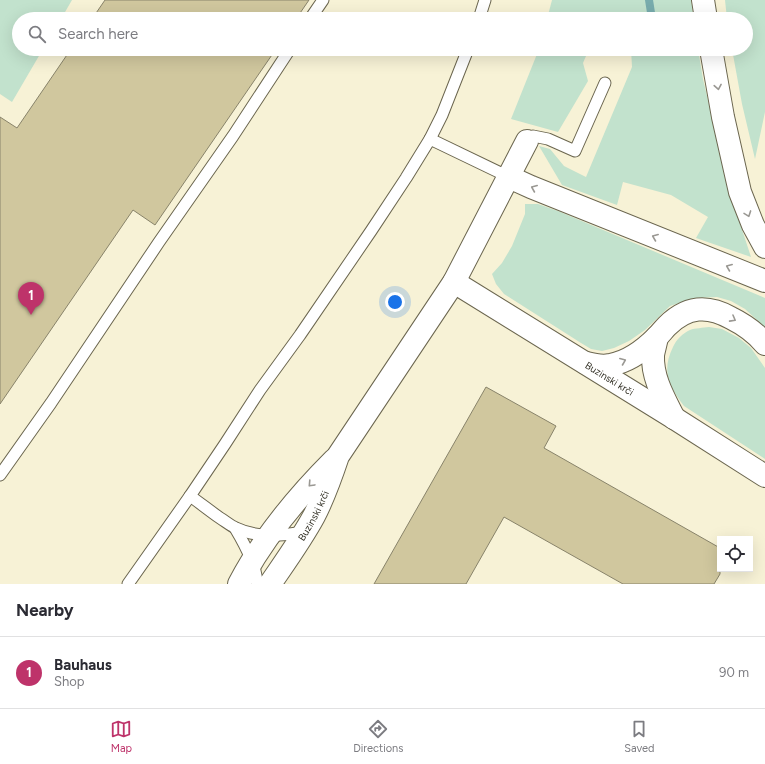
<!DOCTYPE html>
<html lang="en">
<head>
<meta charset="utf-8">
<style>
	body { margin:0; font-family:Figtree,sans-serif; background:#f2f2f3; color:#2b2b33 }
	.controls { position:absolute; right:12px; bottom:12px; display:grid; overflow:hidden; border-radius:0px; box-shadow:0 4px 16px #0002 }
	.controls button { width:36px; height:36px; display:grid; place-items:center; padding:0; border:0; border-bottom:1px solid #e1e1e2; background:#fff; color:#2b2b33; font:20px sans-serif }
	.you { position:absolute; left:395px; top:302px; width:14px; height:14px; margin:-10px; border:3px solid #fff; border-radius:50%; background:#1a73e8; box-shadow:0 0 0 6px #1a73e833 }
	.badge { display:grid; place-items:center; width:26px; height:26px; border-radius:50%; background:#be336a; color:#fff; font-size:13px; font-weight:700 }
	.pin { position:absolute; translate:-50% -33px; filter:drop-shadow(0 1px 2px #0008) }
	.pin::after { content:''; position:absolute; top:21px; width:14px; height:12px; background:inherit; clip-path:polygon(0 0,100% 0,50% 100%) }
	.list { margin:0; padding:0; list-style:none }
	h2 { display:flex; justify-content:space-between; align-items:center; height:52px; margin:0; padding:0 16px; font-size:17px }
	h2 small { font-size:13px; font-weight:400; color:#7c7c81 }
	.list li { display:grid; grid-template-columns:26px 1fr auto; gap:12px; align-items:center; box-sizing:border-box; height:72px; padding:0 16px; border-top:1px solid #e1e1e2 }
	.list b { display:block; font-size:15px; white-space:nowrap }
	.list p { margin:0; font-size:13px; white-space:nowrap; color:#7c7c81 }
	.list em { font-size:13px; font-style:normal; color:#7c7c81 }
	.icon { flex:none; width:22px; height:22px; fill:none; stroke:currentColor; stroke-width:2; stroke-linecap:round; stroke-linejoin:round }
	.map { position:relative; flex:none; width:765px; height:584px; overflow:hidden }
	.search { position:absolute; background:#fff; box-shadow:0 4px 16px #0002; left:12px; right:12px; top:12px; height:44px; display:flex; align-items:center; gap:10px; box-sizing:border-box; padding:0 14px; border-radius:22px; color:#7c7c81; font-size:15px }
	.sheet { height:124px; background:#fff }
	nav { display:flex; justify-content:space-around; align-items:center; box-sizing:border-box; height:56px; border-top:1px solid #e1e1e2; background:#fff; font-size:11px; color:#7c7c81 }
	nav a { display:grid; justify-items:center; gap:2px }
	nav .on { color:#be336a }
	.map>svg:first-child { display:block }
</style>
</head>
<body>
<div class="map">
<svg width="765" height="584" viewBox="0 0 765 584">
	<rect width="100%" height="100%" fill="#f7f2d6"/>
	<g fill="#c2e2cd">
		<polygon points="0,0 72,0 61,19 19,19 19,49 43,49 12,102 0,94"/>
		<polygon points="552,0 691,0 694,19 547,19"/>
		<polygon points="725,0 765,0 765,112 755,159 742,104 732,49 746,49 746,19 727,19"/>
		<polygon points="539,49 589,49 583,63 588,81 558,132 511,119"/>
		<polygon points="631,49 698,49 703,79 730,193 751,257 696,238 708,217 671,195 623,182 617,205 562,185 539,146 550,149 564,166 586,177 632,67"/>
		<polygon points="525,204 538,204 558,211 765,298 765,331 757,320 745,309 731,301 717,297 694,298 670,306 645,330 629,341 614,348 602,351 591,349 581,343 504,294 496,284 492,274 502,263 512,246 525,214"/>
		<path d="M709,327L722,329L739,338L751,348L765,368V459L684,406C669,386 661,371 673,347C676,340 683,333 690,330C695,328 703,328 709,327Z"/>
	</g>
	<g fill="none" stroke-linecap="round" stroke-linejoin="round">
		<polyline stroke="#78acad" stroke-width="8" points="649,0 652,19"/>
	</g>
	<g fill="#d0c79e" stroke="#88836a">
		<polygon points="105,0 309,0 296,19 92,19"/>
		<polygon points="71,49 276,49 155,225 133,210 0,404 0,117 17,128"/>
		<polygon points="486,387 556,426 544,448 720,548 720,574 714,584 623,584 504,517 466,584 374,584"/>
	</g>
	<g fill="none" stroke-linecap="round" stroke-linejoin="round">
		<g stroke="#6b664f" stroke-width="13">
			<g id="lane">
				<polyline points="310,19 323,0"/>
				<polyline points="479,19 485,0"/>
				<polyline points="430,139 442,115 468,49"/>
				<polyline points="527,141 533,136 548,139 575,151 605,83"/>
				<polyline points="0,475 51,403 159,242 233,136 290,49"/>
				<path d="M235,528C244,543 257,566 257,584"/>
				<path d="M304,532C282,536 256,538 236,528C231,526 225,521 220,518C210,511 200,503 190,496L225,444L260,390L300,335L371,231L406,178L430,139L509,177"/>
				<polyline points="128,584 190,496"/>
			</g>
		</g>
		<g stroke="#6b664f" stroke-width="24">
			<g id="street">
				<polyline points="509,177 531,187 765,281"/>
				<path id="s1" d="M454,282L674,418L765,476"/>
				<path d="M657,337C656,343 654,349 653,355C652,378 664,398 674,418"/>
				<path d="M586,363C594,365 602,367 610,365C628,362 644,350 657,337C661,333 664,329 667,326C687,306 708,305 731,318C743,324 756,333 765,344"/>
				<path d="M239,584C263,538 297,497 334,460"/>
				<path id="s2" d="M270,584C285,562 301,540 314,516C324,497 331,477 338,456L454,282L527,141"/>
			</g>
		</g>
		<g stroke="#6b664f" stroke-width="24">
			<g id="highway">
				<polyline points="703,0 706,19"/>
				<polyline points="711,49 723,117 740,192 753,225 765,247"/>
			</g>
		</g>
		<use href="#lane" stroke="#fff" stroke-width="11"/>
		<use href="#street" stroke="#fff" stroke-width="22"/>
		<use href="#highway" stroke="#fff" stroke-width="22"/>
	</g>
	<defs><path id="oneway-chevron" d="M-2-3.5L2.5 0L-2 3.5" fill="none" stroke-width="1.6" stroke-linecap="round" stroke-linejoin="round"/></defs>
	<g stroke="#9a9893">
		<use href="#oneway-chevron" transform="translate(718 87) rotate(80)"/>
		<use href="#oneway-chevron" transform="translate(534 188) rotate(-157)"/>
		<use href="#oneway-chevron" transform="translate(748 214) rotate(70)"/>
		<use href="#oneway-chevron" transform="translate(655 237) rotate(-158)"/>
		<use href="#oneway-chevron" transform="translate(729 267) rotate(-158)"/>
		<use href="#oneway-chevron" transform="translate(733 319) rotate(29)"/>
		<use href="#oneway-chevron" transform="translate(623 361) rotate(-22)"/>
		<use href="#oneway-chevron" transform="translate(311 484) rotate(133)"/>
	</g>
	<g text-anchor="middle" stroke-width="3" stroke-linejoin="round" paint-order="stroke">
		<g font-size="10" fill="#343227" stroke="#f7f2d6">
			<text dy="4" stroke="none"><textPath href="#s1" startOffset="183">Buzinski krči</textPath></text>
			<text dy="4" stroke="none"><textPath href="#s2" startOffset="81">Buzinski krči</textPath></text>
		</g>
	</g>
</svg>
<div class="controls">
<button><svg class="icon" aria-label="locate" viewBox="0 0 24 24"><circle cx="12" cy="12" r="6"/><path d="M12 2v4M12 18v4M2 12h4M18 12h4"/></svg></button>
</div>
<div class="you"></div>
<div class="pin badge" style="left:31px;top:315px">1</div>
<div class="search"><svg class="icon" aria-label="search" viewBox="0 0 24 24"><circle cx="10" cy="10" r="6"/><path d="M15 15l6 6"/></svg>Search here</div>
</div>
<section class="sheet">
<h2>Nearby<small></small></h2>
<ul class="list">
<li><span class="badge">1</span><div><b>Bauhaus</b><p>Shop</p></div><em>90 m</em></li>
</ul>
</section>
<nav>
<a class="on"><svg class="icon" aria-label="map" viewBox="0 0 24 24"><path d="M3 6l6-2 6 2 6-2v14l-6 2-6-2-6 2zM9 4v14M15 6v14"/></svg>Map</a>
<a><svg class="icon" aria-label="directions" viewBox="0 0 24 24"><path d="M12 3l9 9-9 9-9-9zM9 14v-3h6M13 9l2 2-2 2"/></svg>Directions</a>
<a><svg class="icon" aria-label="saved" viewBox="0 0 24 24"><path d="M7 4h10v16l-5-4-5 4z"/></svg>Saved</a>
</nav>
</body>
</html>
